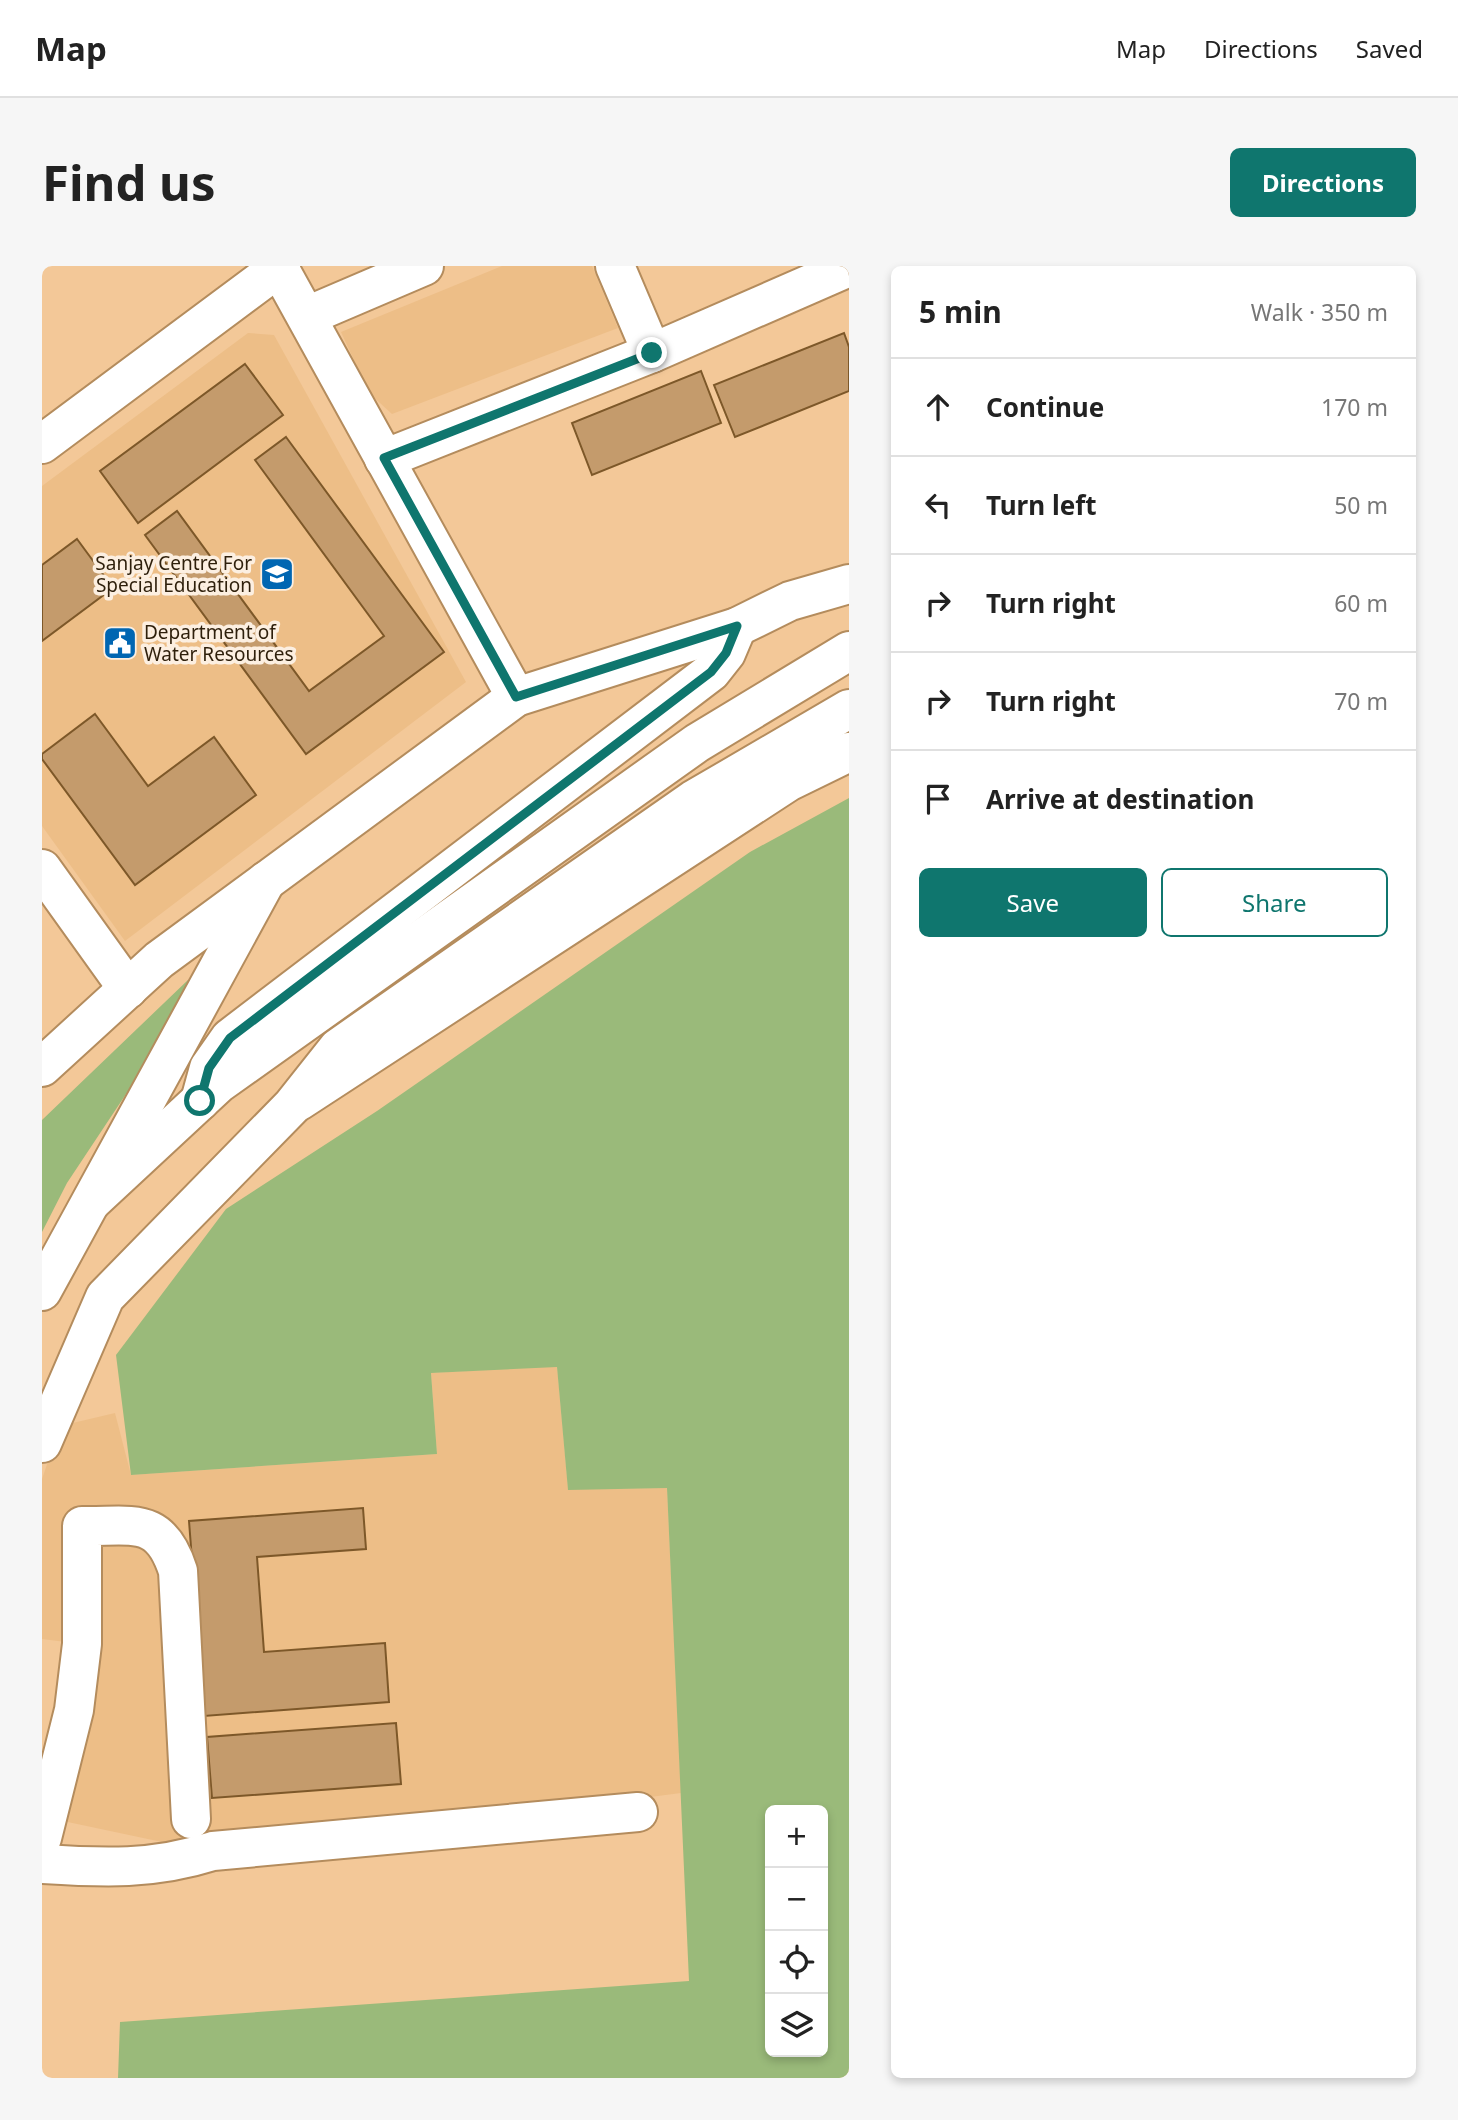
<!DOCTYPE html>
<html lang="en">
<head>
<meta charset="utf-8">
<style>
	body { margin:0; font-family:"Noto Sans",sans-serif; background:#f6f6f6; color:#222 }
	.controls { position:absolute; right:21px; bottom:21px; display:grid; overflow:hidden; border-radius:10px; box-shadow:0 4px 10px #0003 }
	.controls button { width:63px; height:63px; display:grid; place-items:center; padding:0; border:0; border-bottom:2px solid #e0e0e0; background:#fff; color:#222; font:35px sans-serif }
	.stop { position:absolute; width:21px; height:21px; margin:-16px; border:5px solid #0f766e; border-radius:50%; background:#fff }
	.stop.end { background:#0f766e; border-color:#fff; box-shadow:0 2px 7px #0008 }
	.list { margin:0; padding:0; list-style:none }
	h2 { display:flex; justify-content:space-between; align-items:center; height:91px; margin:0; padding:0 28px; font-size:30px }
	h2 small { font-size:23px; font-weight:400; color:#767676 }
	.list li { display:grid; grid-template-columns:46px 1fr auto; gap:21px; align-items:center; box-sizing:border-box; height:98px; padding:0 28px; border-top:2px solid #e0e0e0 }
	.list b { display:block; font-size:26px; white-space:nowrap }
	.list em { font-size:23px; font-style:normal; color:#767676 }
	.actions { display:flex; gap:14px; padding:21px 28px }
	.actions a { flex:1; padding:16px 0; border:2px solid #0f766e; border-radius:10px; text-align:center; font-size:24px; color:#0f766e }
	.actions .main { background:#0f766e; color:#fff }
	.icon { flex:none; width:38px; height:38px; fill:none; stroke:currentColor; stroke-width:2; stroke-linecap:round; stroke-linejoin:round }
	.map { position:relative; flex:none; width:807px; height:1812px; overflow:hidden; border-radius:10px }
	header { display:flex; align-items:center; gap:42px; box-sizing:border-box; height:98px; padding:0 35px; background:#fff; border-bottom:2px solid #e0e0e0 }
	header strong { font-size:33px }
	nav { display:flex; gap:38px; margin-inline-start:auto; font-size:24px }
	.intro { display:flex; align-items:center; justify-content:space-between; box-sizing:border-box; height:168px; padding:0 42px }
	h1 { margin:0; font-size:49px }
	.button { padding:18px 32px; border-radius:10px; background:#0f766e; color:#fff; font-size:24px; font-weight:700 }
	main { display:flex; gap:42px; padding:0 42px }
	aside { flex:1; background:#fff; border-radius:10px; box-shadow:0 4px 10px #0003 }
	.map>svg:first-child { display:block }
</style>
</head>
<body>
<header>
<strong>Map</strong>
<nav><a>Map</a><a>Directions</a><a>Saved</a></nav>
</header>
<div class="intro"><h1>Find us</h1><a class="button">Directions</a></div>
<main>
<div class="map">
<svg width="807" height="1812" viewBox="0 0 807 1812">
	<rect width="100%" height="100%" fill="#f3c898"/>
	<g fill="#edbe87">
		<polygon points="460,0 550,0 576,62 350,148 327,127 299,66"/>
		<polygon points="206,67 232,69 424,416 83,675 0,560 0,220"/>
		<polygon points="515,1100 526,1223 625,1222 639,1527 423,1555 120,1576 21,1555 40,1378 0,1373 0,1213 18,1160 73,1147 89,1209 395,1188 389,1107"/>
	</g>
	<g fill="#9aba7a" fill-rule="evenodd">
		<path d="M807,532V1812H76L78,1756L647,1715L625,1222L526,1224L515,1101L389,1107L395,1188L89,1209L74,1089L184,943L335,845L708,586ZM781,1544V1786H728V1544Z"/>
		<polygon points="146,714 153,724 25,917 0,966 0,854"/>
	</g>
	<g fill="#c49b6c" stroke="#7d5829" stroke-width="2">
		<polygon points="802,67 807,81 807,125 693,171 672,119"/>
		<polygon points="203,98 241,149 96,257 58,205"/>
		<polygon points="659,105 679,157 550,209 530,157"/>
		<polygon points="244,171 402,386 264,488 103,269 135,245 267,425 342,370 213,194"/>
		<polygon points="35,273 71,322 0,375 0,299"/>
		<polygon points="53,448 106,520 172,471 214,529 93,619 0,493 0,488"/>
		<polygon points="321,1242 324,1283 215,1291 222,1386 343,1377 347,1436 162,1450 147,1255"/>
		<polygon points="354,1457 359,1518 170,1532 165,1471"/>
	</g>
	<g fill="none" stroke-linecap="round" stroke-linejoin="round">
		<g stroke="#b48c5d" stroke-width="42">
			<g id="minor">
				<polyline points="236,0 474,431"/>
				<polyline points="265,50 382,0"/>
				<polyline points="610,87 807,1"/>
				<polyline points="0,178 239,0"/>
				<polyline points="342,193 610,87 573,0"/>
				<polyline points="0,603 86,723"/>
				<polyline points="158,835 167,802 188,772 669,406 684,387 695,361"/>
				<path d="M0,1572L32,1444L40,1378V1260C91,1261 118,1249 136,1305L149,1553"/>
				<path d="M0,1598C62,1602 111,1604 171,1585L596,1546"/>
			</g>
		</g>
		<g stroke="#b48c5d" stroke-width="42">
			<g id="major">
				<polyline points="0,801 117,694 474,431 695,361 748,335 807,318"/>
				<polyline points="257,835 746,516 807,486"/>
			</g>
		</g>
		<g stroke="#b48c5d" stroke-width="42">
			<g id="highway">
				<polyline points="50,935 176,818 655,477 807,385"/>
				<polyline points="0,1025 224,615"/>
				<polyline points="0,1177 63,1031 250,840 296,782 651,534 807,443"/>
			</g>
		</g>
		<use href="#minor" stroke="#fff" stroke-width="38"/>
		<use href="#major" stroke="#fff" stroke-width="38"/>
		<use href="#highway" stroke="#fff" stroke-width="38"/>
	</g>
	<g fill="none" stroke-linecap="round" stroke-linejoin="round">
		<polyline stroke="#0f766e" stroke-width="9" points="158,835 167,802 188,772 669,406 684,387 695,360 474,431 342,192 610,87"/>
	</g>
	<defs>
		<g id="school-square" transform="scale(1.75)"><rect x="-9" y="-9" width="18" height="18" rx="4" fill="#0066b2" stroke="#fcefe1"/><path d="M0-5L7-2L0 1L-7-2ZM-4 1L0 2.5L4 1V4Q0 6-4 4Z" fill="#fff"/></g>
		<g id="civic-square" transform="scale(1.75)"><rect x="-9" y="-9" width="18" height="18" rx="4" fill="#0066b2" stroke="#fcefe1"/><path d="M-.6-6.5H3V-4.5H.6V-3L4-1V1h2V6H-6V1h2V-1L-.6-3ZM-1.2 2.5V6h2.4V2.5Z" fill="#fff"/></g>
	</defs>
	<g fill-rule="evenodd">
		<use href="#school-square" x="235" y="308"/>
		<use href="#civic-square" x="78" y="377"/>
	</g>
	<g text-anchor="middle" stroke-width="7" stroke-linejoin="round" paint-order="stroke">
		<g font-size="19" fill="#2e1f0b" stroke="#fcefe1" text-anchor="end">
			<text x="210" y="304">Sanjay Centre For<tspan x="210" dy="22">Special Education</tspan></text>
			<text x="102" y="373" text-anchor="start">Department of<tspan x="102" dy="22">Water Resources</tspan></text>
		</g>
	</g>
</svg>
<div class="controls">
<button>+</button>
<button>−</button>
<button><svg class="icon" aria-label="locate" viewBox="0 0 24 24"><circle cx="12" cy="12" r="6"/><path d="M12 2v4M12 18v4M2 12h4M18 12h4"/></svg></button>
<button><svg class="icon" aria-label="layers" viewBox="0 0 24 24"><path d="M12 4l9 5-9 5-9-5zM3 14l9 5 9-5"/></svg></button>
</div>
<div class="stop" style="left:158px;top:835px"></div>
<div class="stop end" style="left:610px;top:87px"></div>
</div>
<aside>
<h2>5 min<small>Walk · 350 m</small></h2>
<ul class="list">
<li><svg class="icon" aria-label="ahead" viewBox="0 0 24 24"><path d="M12 20V5M6 11l6-6 6 6"/></svg><div><b>Continue</b></div><em>170 m</em></li>
<li><svg class="icon" aria-label="left" viewBox="0 0 24 24"><path d="M17 20v-9H6M10 6l-5 5 5 5"/></svg><div><b>Turn left</b></div><em>50 m</em></li>
<li><svg class="icon" aria-label="right" viewBox="0 0 24 24"><path d="M7 20v-9h11M14 6l5 5-5 5"/></svg><div><b>Turn right</b></div><em>60 m</em></li>
<li><svg class="icon" aria-label="right" viewBox="0 0 24 24"><path d="M7 20v-9h11M14 6l5 5-5 5"/></svg><div><b>Turn right</b></div><em>70 m</em></li>
<li><svg class="icon" aria-label="arrive" viewBox="0 0 24 24"><path d="M6 21V4h12l-3 4 3 4H6"/></svg><div><b>Arrive at destination</b></div></li>
</ul>
<div class="actions"><a class="main">Save</a><a>Share</a></div>
</aside>
</main>
</body>
</html>
